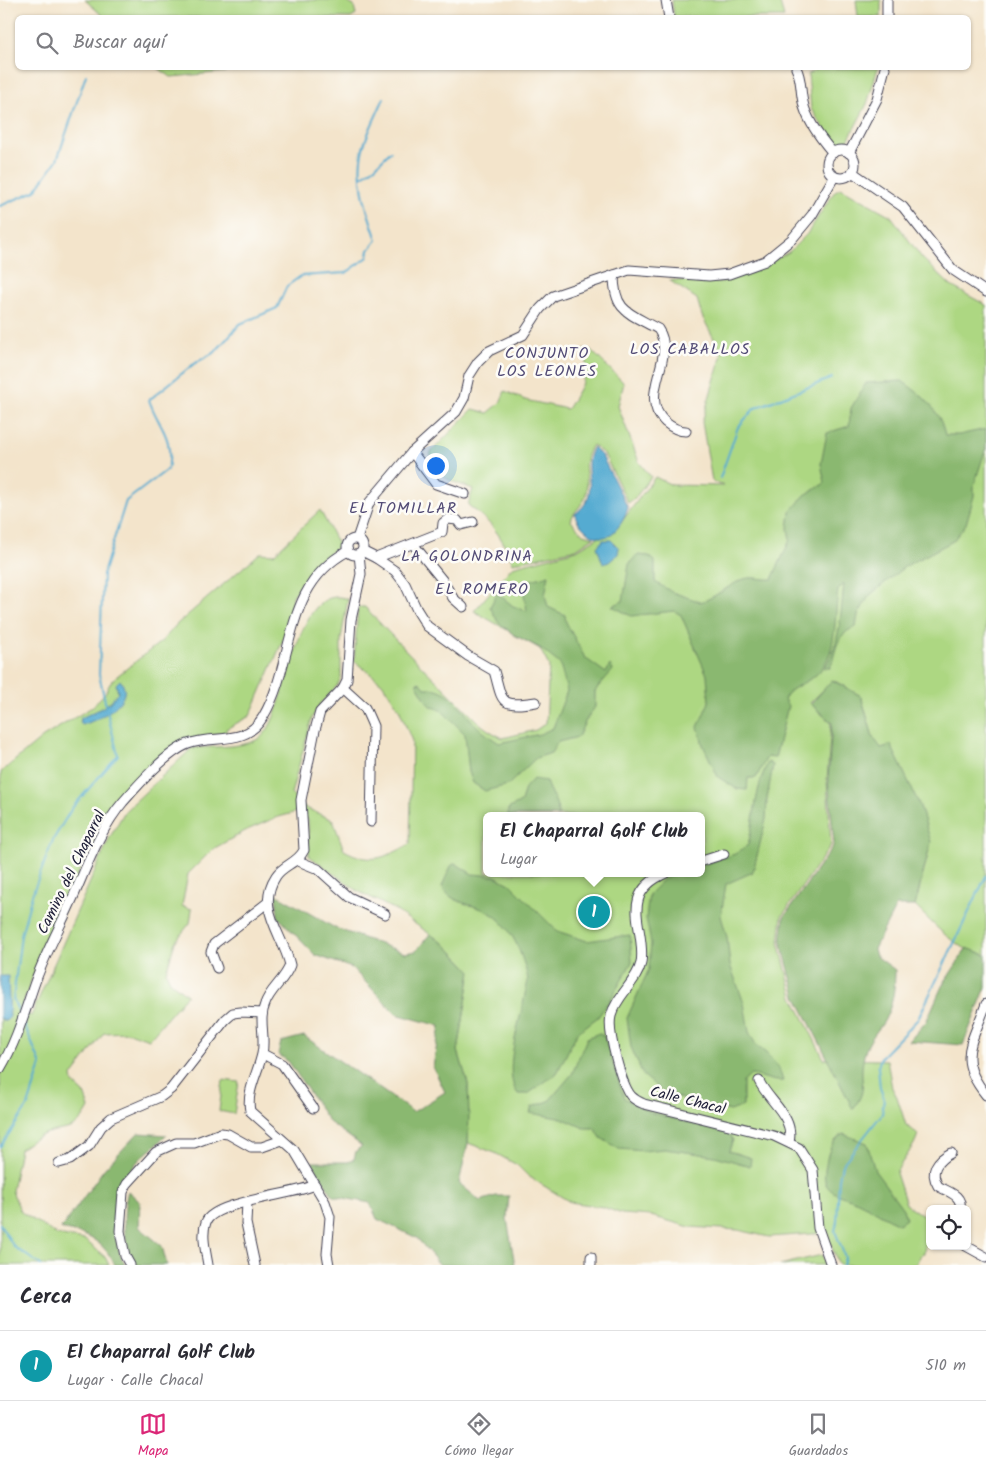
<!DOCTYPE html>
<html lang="es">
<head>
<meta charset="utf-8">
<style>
	body { margin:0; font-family:Kalam,sans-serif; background:#f7f7f7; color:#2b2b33 }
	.controls { position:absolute; right:15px; bottom:15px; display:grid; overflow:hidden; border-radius:8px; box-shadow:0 1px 4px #0004 }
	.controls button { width:45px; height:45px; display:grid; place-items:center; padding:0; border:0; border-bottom:1px solid #e1e1e2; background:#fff; color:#2b2b33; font:25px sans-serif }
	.you { position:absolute; left:435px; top:465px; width:18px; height:18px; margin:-12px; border:4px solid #fff; border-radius:50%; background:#1a73e8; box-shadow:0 0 0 8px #1a73e833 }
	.badge { display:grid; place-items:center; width:32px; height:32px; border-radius:50%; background:#db2777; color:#fff; font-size:16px; font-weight:700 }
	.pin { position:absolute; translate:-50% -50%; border:2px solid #fff; box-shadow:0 1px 5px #0006 }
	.popup { position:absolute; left:483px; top:812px; width:222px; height:65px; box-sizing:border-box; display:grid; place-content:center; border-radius:8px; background:#fff; filter:drop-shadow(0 1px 4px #0005); font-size:16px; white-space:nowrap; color:#7c7c81 }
	.popup b { font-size:19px; color:#2b2b33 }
	.popup::after { content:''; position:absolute; left:50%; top:100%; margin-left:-10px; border:10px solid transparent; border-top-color:#fff }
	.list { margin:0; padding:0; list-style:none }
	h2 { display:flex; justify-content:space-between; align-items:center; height:65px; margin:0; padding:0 20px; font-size:21px }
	h2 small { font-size:16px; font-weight:400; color:#7c7c81 }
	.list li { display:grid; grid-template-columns:32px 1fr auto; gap:15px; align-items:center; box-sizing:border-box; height:70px; padding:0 20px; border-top:1px solid #e1e1e2 }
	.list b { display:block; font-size:19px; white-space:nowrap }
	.list p { margin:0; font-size:16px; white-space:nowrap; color:#7c7c81 }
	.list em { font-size:16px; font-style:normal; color:#7c7c81 }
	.icon { flex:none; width:28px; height:28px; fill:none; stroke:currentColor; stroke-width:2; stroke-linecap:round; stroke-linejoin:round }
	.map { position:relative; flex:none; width:986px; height:1265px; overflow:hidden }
	.search { position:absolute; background:#fff; box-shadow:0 1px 4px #0004; left:15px; right:15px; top:15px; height:55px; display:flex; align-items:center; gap:12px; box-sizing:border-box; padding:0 18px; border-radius:8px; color:#7c7c81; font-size:19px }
	.sheet { height:135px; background:#fff }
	nav { display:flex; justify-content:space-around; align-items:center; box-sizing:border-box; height:70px; border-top:1px solid #e1e1e2; background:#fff; font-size:14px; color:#7c7c81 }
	nav a { display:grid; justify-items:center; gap:2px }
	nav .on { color:#db2777 }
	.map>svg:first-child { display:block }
</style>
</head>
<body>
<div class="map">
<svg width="986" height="1265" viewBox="0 0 986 1265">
	<rect width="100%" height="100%" fill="#fdfcf7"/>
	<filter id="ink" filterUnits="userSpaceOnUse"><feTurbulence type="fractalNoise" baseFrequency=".02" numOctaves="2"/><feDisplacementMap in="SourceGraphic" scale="10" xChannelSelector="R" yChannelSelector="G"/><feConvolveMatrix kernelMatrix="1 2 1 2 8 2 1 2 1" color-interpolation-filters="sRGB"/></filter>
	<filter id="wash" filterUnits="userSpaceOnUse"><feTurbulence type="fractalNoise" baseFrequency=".0096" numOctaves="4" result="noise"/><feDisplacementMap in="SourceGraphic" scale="20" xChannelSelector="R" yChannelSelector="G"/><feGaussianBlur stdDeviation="1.12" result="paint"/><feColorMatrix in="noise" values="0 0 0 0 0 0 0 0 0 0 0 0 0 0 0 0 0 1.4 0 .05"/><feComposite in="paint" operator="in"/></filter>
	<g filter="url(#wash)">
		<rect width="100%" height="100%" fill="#f3e4cb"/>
		<g fill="#add782" stroke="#687c5e" fill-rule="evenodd">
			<polygon points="85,0 343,0 354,6 356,15 351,18 104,17"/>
			<polygon points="672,0 779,0 784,17 674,17"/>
			<polygon points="856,0 881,0 881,17 858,17"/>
			<polygon points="158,68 228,68 225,72 171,77"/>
			<polygon points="819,68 878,68 867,104 846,144 840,145 834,143 811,109 808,74"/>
			<path d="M841,188L891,216L922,258L951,286L986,305V955C956,951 935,925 915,906L931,842L873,737L861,696L833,680L810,703L831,723L827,780L831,845L782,916L779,942L793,997L824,1059L887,1060L892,1088L897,1097L906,1125L918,1134C914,1149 903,1158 896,1173L906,1204L927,1219L924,1254L921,1255L915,1265H839L826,1233L769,1237L738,1230L690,1227L651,1216L622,1214L603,1207L570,1202L528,1176L517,1165L495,1153L468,1143V1084L458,1051L471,971L446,945L395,910L358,891L309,856L308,820L297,812L275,818L247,830L213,849L188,874L182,906L192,909L190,923L175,942L166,972L171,982L187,995L149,1039L128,1032L104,1033L72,1076L73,1083L84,1093L89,1108C73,1137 64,1125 40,1136C33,1139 26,1145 20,1149L12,1191L21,1212L57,1235L85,1240L105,1257L109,1265H0L1,772L43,737L92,707L105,693L112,680L163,640L177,624L260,553L274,554L320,510L339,546L318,561L293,596L284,638L250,716L226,729V732L180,742L110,810L79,872L31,981L21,1010L31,1016L110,837L125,811L192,748C212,746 248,749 262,736C290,711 293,579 348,599L341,639V678L337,686L320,704L312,718L291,794L306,808L333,820L344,850C372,865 384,858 410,844L412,741L399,709L382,683L354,661L358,607H365C394,639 424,669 455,699C472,715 480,728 503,738L536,730L546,723L549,666L540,649L474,611L512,567L577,550L620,524L655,477L672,485L724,486L712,481L702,422L722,354L702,316L697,299L669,280L722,282L752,272L789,252L807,234L835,191ZM486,816H702V873H486Z"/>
			<path d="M584,349L591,350L624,383L618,406L639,462L651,477L635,498L628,503L604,454L592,445C579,467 590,472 586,494C584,506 573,510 571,521L583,534L594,537L576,549L513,563C501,535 493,524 468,505L473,489C452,481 442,480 428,461L431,452L473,409L488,413L500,403L505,391L525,400L567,409C580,388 591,374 584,349Z"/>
			<polygon points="223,1080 239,1082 234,1114 219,1111"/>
			<polygon points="822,1255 826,1265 780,1265"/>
		</g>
		<g fill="#8ab870" stroke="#566d56">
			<path d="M902,381C922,395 940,409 945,435H959L986,429V448L974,485V496L966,524L953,541L904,567L869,596L858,615L856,627C835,634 837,650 830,668H824C840,646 841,611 844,584L838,590C834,617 838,652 818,673C807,684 792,685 784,699L788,706L775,758L767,757L756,778H748L747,790L737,789L718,777L703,745L698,727L709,702L707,675L681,615L674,611L631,616L612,606L623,601L629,564L637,555L649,556L655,561V582L672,592L701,602C716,597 732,583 744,579C754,576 762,580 772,579L790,540L788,528L790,512L805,495L825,483L821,464L827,433L849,426L851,408L866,383Z"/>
			<path d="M549,575L545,595L548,607L565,615L566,622L585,658L606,673L610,665L613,670L598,687L595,692V707L586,720L578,737L558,742L551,753L536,758L508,785L485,791L473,783L469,772L465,734L442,711L429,705L417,685V682L421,683L425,688C451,686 461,711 477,726C483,733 492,738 499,743L540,734L553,728L567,691L560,664L540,648L514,635L498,622L490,607L497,593L513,606L527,611L524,595L517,584Z"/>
			<path d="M832,680L861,696L873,737L881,748L891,745L920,806L931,842L915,906H896L874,949L876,956L895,970C895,989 893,1006 883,1023C874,1035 865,1045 863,1061C859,1083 869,1088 853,1109L796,996L781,941L784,917L834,845L828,780L832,723L811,704Z"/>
			<path d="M768,762L773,765L767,799L766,819L753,872L726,884L721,916L727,937L730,965L744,1003L749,1032L756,1045L767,1054L779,1068L783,1081C771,1082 763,1076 751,1075L743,1082V1106L731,1111L696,1104L663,1092L643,1075L631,1047L627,1018L649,969L651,943L646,918L649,894L665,878L677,873H702V865L735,854L748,845C755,817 755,788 768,762Z"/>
			<path d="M533,779L546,781C549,794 559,801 558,816H508V809L521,802L525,788Z"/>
			<path d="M455,863L472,874L495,876L510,884L557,931L587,941L630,935L632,962L612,997L598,1017L577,1033L557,1073L528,1094H518C501,1073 521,1020 525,994C526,988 529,981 527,975C521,950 509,920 484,910C469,903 450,903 442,886L451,866Z"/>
			<polygon points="276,894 335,928 405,953 416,951 430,934 446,945 471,971 458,1051 468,1084 469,1115 468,1143 459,1183 480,1201 496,1196 509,1196 507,1219 515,1265 440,1265 417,1238 377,1219 370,1203 333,1196 312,1162 348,1162 354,1159 356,1151 362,1146 329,1122 289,1062 278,1054 281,1042 304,1036 413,1112 445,1092 433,1067 440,1026 396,1014 352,968 315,955 278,917"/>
			<polygon points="967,948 986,955 986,987 963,1045 909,1041 926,1022 942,986"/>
			<polygon points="599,1033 604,1036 624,1098 652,1113 729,1134 733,1140 729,1151 751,1158 750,1166 715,1156 664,1149 644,1151 619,1149 601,1138 595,1128 584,1128 564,1119 530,1113 532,1107 549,1101 572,1074 587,1038"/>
			<path d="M138,1133L167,1135C156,1146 142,1155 133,1167C112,1193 109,1235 125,1265H115C102,1239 88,1235 61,1229L104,1169Z"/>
			<path d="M843,1134L867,1143L875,1171L903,1209L906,1219L899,1224C884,1218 872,1208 858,1202C848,1197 834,1196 827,1186C822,1178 826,1167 827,1159C829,1148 834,1140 843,1134Z"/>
			<path d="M128,1191L140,1202L139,1227L162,1246L167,1265H134C124,1243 121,1214 128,1191Z"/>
		</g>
		<g fill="#54abd1" stroke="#3b6686">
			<path d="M593,447L602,456L628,508C625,518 618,531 608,536C595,542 577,526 575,514C604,492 578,472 593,447Z"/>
			<polygon points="603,540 611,540 619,548 618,554 609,562 603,564 597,547"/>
			<path d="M120,680C138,700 97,721 82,725L80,723L81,718L100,709L110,702L118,692L116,684Z"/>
			<polygon points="0,976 8,976 10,1017 6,1021 2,1020 0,1016"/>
		</g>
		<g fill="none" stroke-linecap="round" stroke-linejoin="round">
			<g stroke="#54abd1" stroke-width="2">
				<polyline points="361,177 375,167 391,151"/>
				<polyline points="0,206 35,191 57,160 86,75"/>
				<polyline points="720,478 738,427 755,408 832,378"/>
				<path d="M106,706L99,674L103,574L126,501L168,469C174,436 159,428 149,400L195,363L215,352L240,324L277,308L287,286L301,276L346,273L368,257L369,250L377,240C367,211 354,176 364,145C369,129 377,114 384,98"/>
				<polyline points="20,1015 13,999 21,935 32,895 53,840 72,808 118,755 107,711"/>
				<polyline points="0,1147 28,1106 41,1065 24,1024"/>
				<polyline points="0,1224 14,1247 41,1265"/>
				<polyline points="843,1265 845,1257 835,1231 837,1221 839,1179 842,1165 882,1114 884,1098 880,1088 878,1067 881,1057 918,1019 986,876"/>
			</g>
		</g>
	</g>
	<g filter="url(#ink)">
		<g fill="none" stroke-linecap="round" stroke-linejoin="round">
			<g stroke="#413f51" stroke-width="11">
				<g id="minor">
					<polyline points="666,0 669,18"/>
					<polyline points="887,0 887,18"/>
					<path d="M796,68C802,79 800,90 803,102C806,120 821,139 833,153"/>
					<circle cx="841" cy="164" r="14"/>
					<polyline points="849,153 877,99 885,68"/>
					<polyline points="852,172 903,207 953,270 986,292"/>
					<path d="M614,275C614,312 629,313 658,329C678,358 636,395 665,422C671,427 678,431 686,431"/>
					<polyline points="412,452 436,484 465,494"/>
					<polyline points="357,539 369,503 412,452 456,412 464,398 469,376 478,362 489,351 523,335 540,309 553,296 629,270 709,276 729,274 765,261 792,239 812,215 834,177"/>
					<circle cx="355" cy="547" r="8"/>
					<polyline points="413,544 443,581 453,598 463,607"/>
					<polyline points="362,551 376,558 442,532 443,523 448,519 457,520 461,525 473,522"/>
					<path d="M376,558L395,571L405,584L417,610L427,626L468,656L494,671C503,701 498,708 536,702"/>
					<polyline points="343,688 365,708 373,726 371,822"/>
					<polyline points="296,860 318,869 349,897 385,914"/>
					<polyline points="702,861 724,854"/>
					<path d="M666,873C616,895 647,929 641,963C637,982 616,996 611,1016C607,1031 621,1084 631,1096C635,1100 639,1102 644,1104L774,1136L799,1148L813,1170L818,1228L831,1265"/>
					<polyline points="217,968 211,952 214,944 267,903"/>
					<path d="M986,1004C972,1044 956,1058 986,1095"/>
					<polyline points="263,1054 282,1064 313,1108"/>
					<path d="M0,1069C16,1042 24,1014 34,985C44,956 59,929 71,902C86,869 99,830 123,802C138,785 167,752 188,744C214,734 245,747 263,717C296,661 282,586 348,551"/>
					<path d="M759,1081C769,1102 795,1117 789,1142"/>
					<path d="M951,1153C937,1160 929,1171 938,1186C948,1192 963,1195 960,1209"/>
					<polyline points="59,1163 70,1160 89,1146 101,1127 111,1118 162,1096 171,1089 225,1020 233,1013 241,1012 262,1013"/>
					<polyline points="247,1202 246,1223 255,1265"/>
					<polyline points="966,1246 986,1257"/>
					<polyline points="591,1257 591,1265"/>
					<polyline points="130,1265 125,1256 120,1231 123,1192 127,1184 156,1152 176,1143 194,1143 221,1133 228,1134 251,1147 262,1147 282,1140"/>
					<path d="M208,1265C206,1252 201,1235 206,1222C214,1201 295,1195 315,1185"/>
					<path d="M329,1265L327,1254L330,1217L325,1202L294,1150L250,1111C246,1091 258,1073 262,1054C266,1037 258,1020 265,1004C270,989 285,980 290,965C283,934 255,908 276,876C283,865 298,863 304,850L301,800L315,730L320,712L343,688L347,680L351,620L361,574L359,554"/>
				</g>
			</g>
			<use href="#minor" stroke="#fff" stroke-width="9"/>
		</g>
	</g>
	<g text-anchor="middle" stroke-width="5" stroke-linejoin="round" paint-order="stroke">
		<g font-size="15" fill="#22223b" stroke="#fdfcf7">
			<text transform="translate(71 872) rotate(-64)" y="5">Camino del Chaparral</text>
			<text transform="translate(688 1100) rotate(14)" y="5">Calle Chacal</text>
		</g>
		<g font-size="16" letter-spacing="1" fill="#534c76" stroke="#fdfcf7">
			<text x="690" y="354">LOS CABALLOS</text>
			<text x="547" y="358">CONJUNTO<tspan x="547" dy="18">LOS LEONES</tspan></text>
			<text x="403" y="513">EL TOMILLAR</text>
			<text x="467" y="561">LA GOLONDRINA</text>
			<text x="482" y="594">EL ROMERO</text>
		</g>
	</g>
</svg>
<div class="controls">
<button><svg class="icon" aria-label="locate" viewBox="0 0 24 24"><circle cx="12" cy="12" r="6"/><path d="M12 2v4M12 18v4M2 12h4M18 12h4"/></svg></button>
</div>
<div class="you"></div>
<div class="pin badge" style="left:594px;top:912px;background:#0f9aa8">1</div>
<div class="popup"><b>El Chaparral Golf Club</b>Lugar</div>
<div class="search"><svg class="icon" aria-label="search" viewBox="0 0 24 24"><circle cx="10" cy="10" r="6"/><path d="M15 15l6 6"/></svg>Buscar aquí</div>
</div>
<section class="sheet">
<h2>Cerca<small></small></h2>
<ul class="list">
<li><span class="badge" style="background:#0f9aa8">1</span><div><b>El Chaparral Golf Club</b><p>Lugar · Calle Chacal</p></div><em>510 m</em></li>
</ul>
</section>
<nav>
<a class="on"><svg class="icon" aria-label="map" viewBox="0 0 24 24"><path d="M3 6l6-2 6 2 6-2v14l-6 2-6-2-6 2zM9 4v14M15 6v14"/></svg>Mapa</a>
<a><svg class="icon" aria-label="directions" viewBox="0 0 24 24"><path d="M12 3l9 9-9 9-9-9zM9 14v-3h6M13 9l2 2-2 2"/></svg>Cómo llegar</a>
<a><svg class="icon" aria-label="saved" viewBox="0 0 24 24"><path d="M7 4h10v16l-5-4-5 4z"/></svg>Guardados</a>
</nav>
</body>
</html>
